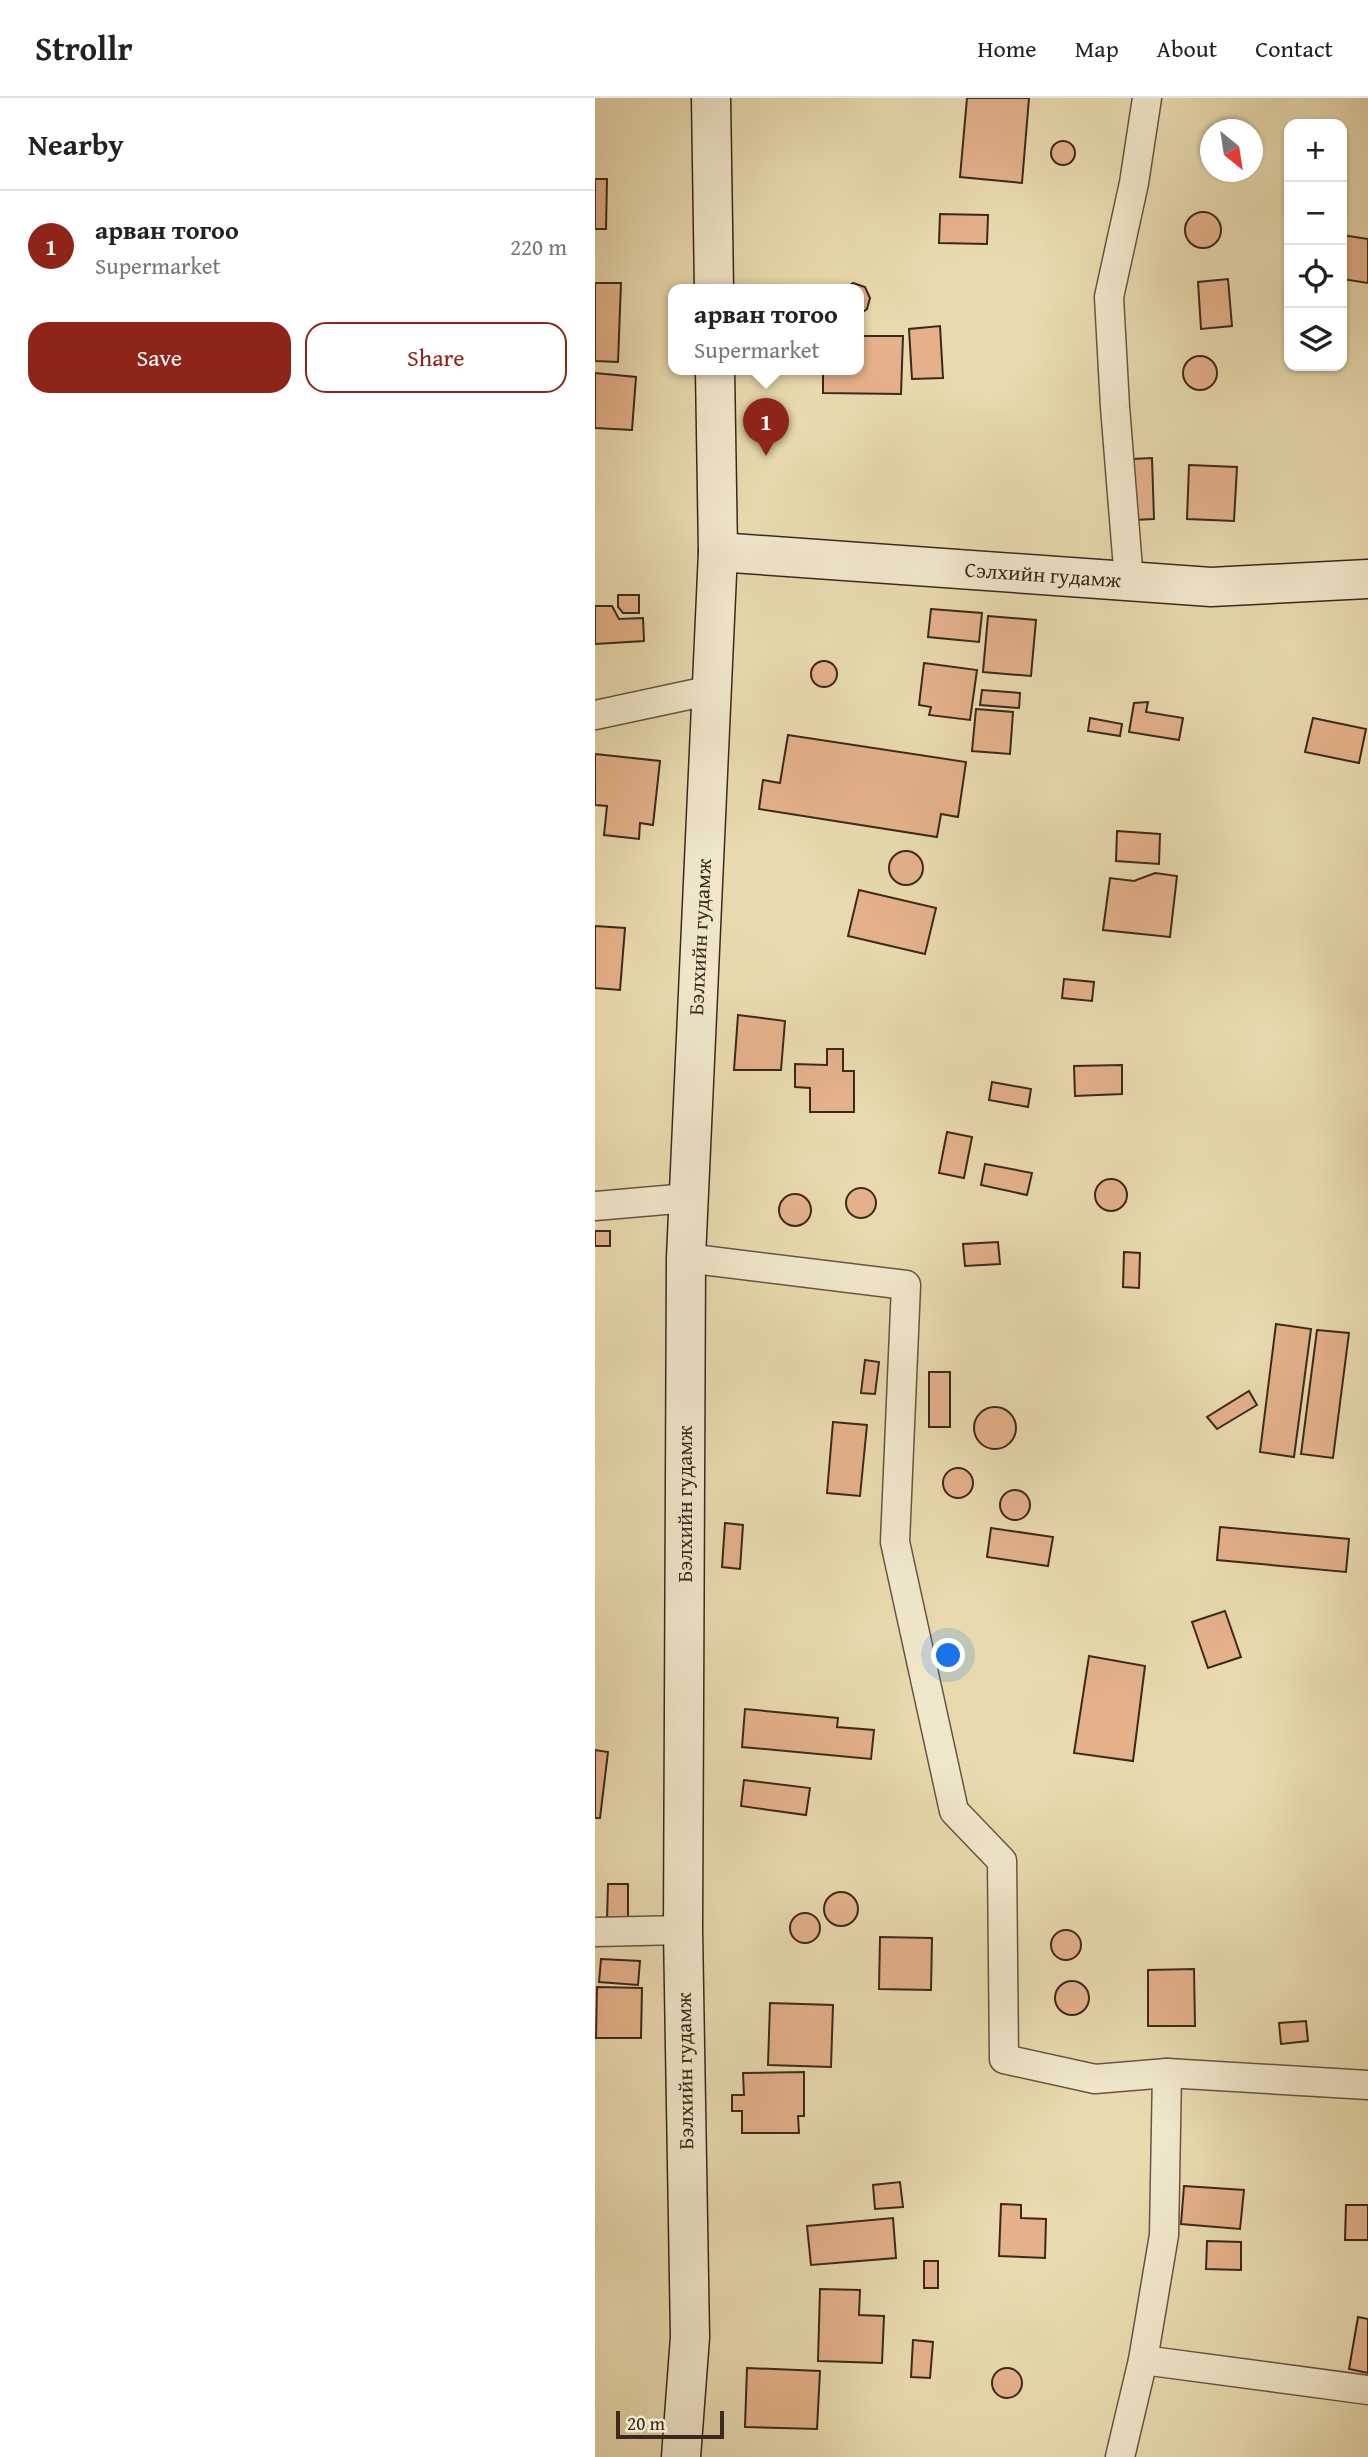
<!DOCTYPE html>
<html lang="en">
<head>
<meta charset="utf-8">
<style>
	body { margin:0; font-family:"Gentium Book Plus",serif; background:#f6f6f6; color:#222 }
	.controls { position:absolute; right:21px; top:21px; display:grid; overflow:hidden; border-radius:14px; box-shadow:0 2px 5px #0004 }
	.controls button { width:63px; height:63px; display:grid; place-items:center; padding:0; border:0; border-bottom:2px solid #e0e0e0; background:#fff; color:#222; font:35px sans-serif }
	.compass { position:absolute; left:605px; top:21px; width:63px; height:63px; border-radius:50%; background:#fff; box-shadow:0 2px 5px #0004; rotate:150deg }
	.scale { position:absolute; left:21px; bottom:18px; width:108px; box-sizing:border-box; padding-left:7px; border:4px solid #3b291d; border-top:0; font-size:19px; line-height:24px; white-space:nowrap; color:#3b291d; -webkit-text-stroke:5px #f0e7ca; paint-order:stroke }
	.you { position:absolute; left:354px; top:1558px; width:24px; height:24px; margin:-18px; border:5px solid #fff; border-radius:50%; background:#1a73e8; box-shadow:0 0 0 10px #1a73e833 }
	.badge { display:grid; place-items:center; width:46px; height:46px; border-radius:50%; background:#8f2418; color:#fff; font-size:23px; font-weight:700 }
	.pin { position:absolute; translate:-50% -58px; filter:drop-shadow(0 2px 4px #0008) }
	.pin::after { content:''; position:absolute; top:37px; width:24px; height:21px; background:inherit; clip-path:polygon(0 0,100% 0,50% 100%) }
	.popup { position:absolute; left:73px; top:186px; width:196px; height:91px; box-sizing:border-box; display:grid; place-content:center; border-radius:14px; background:#fff; filter:drop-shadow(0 2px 5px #0005); font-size:23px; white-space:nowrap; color:#767676 }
	.popup b { font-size:26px; color:#222 }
	.popup::after { content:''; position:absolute; left:50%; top:100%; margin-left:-14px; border:14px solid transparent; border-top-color:#fff }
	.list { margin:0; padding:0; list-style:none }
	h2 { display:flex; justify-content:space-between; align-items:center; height:91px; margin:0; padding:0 28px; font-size:30px }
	h2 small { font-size:23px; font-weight:400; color:#767676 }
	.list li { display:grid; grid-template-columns:46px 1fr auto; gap:21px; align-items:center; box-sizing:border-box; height:112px; padding:0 28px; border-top:2px solid #e0e0e0 }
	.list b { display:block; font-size:26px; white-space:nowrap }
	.list p { margin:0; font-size:23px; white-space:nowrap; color:#767676 }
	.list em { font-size:23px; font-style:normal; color:#767676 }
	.actions { display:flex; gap:14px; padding:21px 28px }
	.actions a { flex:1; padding:16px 0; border:2px solid #8f2418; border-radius:21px; text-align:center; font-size:24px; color:#8f2418 }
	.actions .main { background:#8f2418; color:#fff }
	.icon { flex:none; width:38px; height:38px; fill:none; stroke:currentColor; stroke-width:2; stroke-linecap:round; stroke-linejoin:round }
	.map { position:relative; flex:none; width:773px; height:2359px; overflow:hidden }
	header { display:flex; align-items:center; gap:42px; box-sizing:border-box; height:98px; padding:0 35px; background:#fff; border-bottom:2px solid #e0e0e0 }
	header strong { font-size:33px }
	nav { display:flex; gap:38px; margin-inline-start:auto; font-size:24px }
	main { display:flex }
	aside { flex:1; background:#fff }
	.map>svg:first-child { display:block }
</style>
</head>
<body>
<header>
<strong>Strollr</strong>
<nav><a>Home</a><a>Map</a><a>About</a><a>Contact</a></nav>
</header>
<main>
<aside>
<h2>Nearby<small></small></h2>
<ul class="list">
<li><span class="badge">1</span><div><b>арван тогоо</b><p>Supermarket</p></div><em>220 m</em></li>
</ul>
<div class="actions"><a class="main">Save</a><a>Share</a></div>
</aside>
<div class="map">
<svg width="773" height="2359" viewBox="0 0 773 2359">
	<rect width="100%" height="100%" fill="#e8daae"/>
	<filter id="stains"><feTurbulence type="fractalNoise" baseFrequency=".00286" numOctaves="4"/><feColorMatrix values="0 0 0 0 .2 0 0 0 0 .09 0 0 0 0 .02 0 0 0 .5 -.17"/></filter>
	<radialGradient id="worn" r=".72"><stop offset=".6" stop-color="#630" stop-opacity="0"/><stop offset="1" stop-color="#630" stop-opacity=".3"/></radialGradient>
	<g fill="#e4b18a" stroke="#3b291d" stroke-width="2">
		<polygon points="372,0 434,0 427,85 365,79"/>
		<circle cx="468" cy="55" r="12"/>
		<polygon points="0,81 12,81 11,131 0,131"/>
		<circle cx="608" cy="132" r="18"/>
		<polygon points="345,116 393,117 392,146 344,145"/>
		<polygon points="747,137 773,141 773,185 747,181"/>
		<polygon points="633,181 637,228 606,231 603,184"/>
		<polygon points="0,185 26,185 23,264 0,263"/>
		<polygon points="258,185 270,189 275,200 272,211 264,217 264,192 247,192"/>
		<polygon points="345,228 348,280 317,281 314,231"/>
		<polygon points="264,238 308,238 306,296 228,295 228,272 264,272"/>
		<circle cx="605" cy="275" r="17"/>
		<polygon points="0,275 41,279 37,332 0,330"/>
		<polygon points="557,360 559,421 539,422 537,361"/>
		<polygon points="594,367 642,369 639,423 592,421"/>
		<polygon points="23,497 44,497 44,515 28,515 23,509"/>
		<polygon points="0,508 17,508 24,521 48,520 49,543 0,546"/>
		<polygon points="336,511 387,515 384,544 333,539"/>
		<polygon points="393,518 441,522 436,578 388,574"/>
		<circle cx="229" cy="576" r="13"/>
		<polygon points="329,565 382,572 375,622 334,617 336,609 324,607"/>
		<polygon points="387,592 425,595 424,610 385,607"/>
		<polygon points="553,604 551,614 588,620 584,642 534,634 539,605"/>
		<polygon points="381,611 418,614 415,656 377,653"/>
		<polygon points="495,620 527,626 525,638 493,633"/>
		<polygon points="718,620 771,631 764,665 710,654"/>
		<polygon points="193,637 371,664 363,719 346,716 342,739 164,711 168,682 185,685"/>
		<polygon points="0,656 65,663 58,727 45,725 44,741 9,737 12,708 0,707"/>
		<polygon points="522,733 565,736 564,766 521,763"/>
		<circle cx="311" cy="770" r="17"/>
		<polygon points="560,775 582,778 575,839 508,832 515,780 539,783"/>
		<polygon points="264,792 341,810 330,856 253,838"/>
		<polygon points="0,828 30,830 25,892 0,890"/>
		<polygon points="469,881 499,884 497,903 467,900"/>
		<polygon points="143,917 190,923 186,972 139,972"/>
		<polygon points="232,951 248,951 248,973 259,973 259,1014 215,1014 215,990 200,989 200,966 232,967"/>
		<polygon points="527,967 527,996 480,998 479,968"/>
		<polygon points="397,984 436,991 433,1009 394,1002"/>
		<polygon points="352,1034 377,1039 369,1080 344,1075"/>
		<polygon points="390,1066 437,1075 432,1097 386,1087"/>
		<circle cx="516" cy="1097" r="16"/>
		<circle cx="266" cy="1105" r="15"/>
		<circle cx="200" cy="1112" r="16"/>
		<rect x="0" y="1133" width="15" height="15"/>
		<polygon points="403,1144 405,1166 370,1168 368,1146"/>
		<polygon points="529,1154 545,1155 544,1190 528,1189"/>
		<polygon points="681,1226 716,1231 699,1359 665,1354"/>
		<polygon points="722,1232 754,1235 738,1360 706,1356"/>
		<polygon points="270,1262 284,1264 280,1296 266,1295"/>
		<rect x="334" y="1274" width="21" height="55"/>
		<polygon points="654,1293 662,1307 622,1331 612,1319"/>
		<circle cx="400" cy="1330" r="21"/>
		<polygon points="238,1324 272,1327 265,1398 232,1395"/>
		<circle cx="363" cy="1385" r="15"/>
		<circle cx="420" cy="1407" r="15"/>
		<polygon points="130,1425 148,1427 145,1471 127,1469"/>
		<polygon points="625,1429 754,1441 751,1474 622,1462"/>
		<polygon points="396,1430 458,1439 453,1468 392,1459"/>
		<polygon points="630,1513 646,1559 613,1570 597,1524"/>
		<polygon points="494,1558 550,1568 538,1663 479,1655"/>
		<polygon points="150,1611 243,1620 242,1629 279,1632 276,1661 147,1649"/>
		<polygon points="0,1652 13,1654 5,1720 0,1720"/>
		<polygon points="149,1682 215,1690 211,1717 146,1708"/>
		<polygon points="13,1786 33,1786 33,1823 12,1822"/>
		<circle cx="246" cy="1811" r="17"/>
		<circle cx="210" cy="1830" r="15"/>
		<circle cx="471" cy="1847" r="15"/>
		<polygon points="285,1839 337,1840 336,1892 284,1891"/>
		<polygon points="6,1861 45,1863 43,1887 4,1884"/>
		<polygon points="599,1871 600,1928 553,1928 553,1872"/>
		<circle cx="477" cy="1900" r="17"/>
		<polygon points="2,1889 47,1890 46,1940 1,1940"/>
		<polygon points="175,1905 238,1907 236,1969 173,1967"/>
		<polygon points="711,1923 713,1943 686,1946 684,1925"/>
		<polygon points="209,1974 209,2018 203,2018 204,2035 147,2035 147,2013 137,2013 137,1997 149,1997 148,1975"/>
		<polygon points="305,2084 308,2109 280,2111 278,2087"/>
		<polygon points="589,2088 649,2092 645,2131 586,2126"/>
		<polygon points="406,2106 426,2107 426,2120 451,2121 450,2160 404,2158"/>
		<polygon points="751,2107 773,2107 773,2142 750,2142"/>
		<polygon points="298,2120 301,2160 216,2167 212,2128"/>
		<polygon points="612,2143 646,2144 646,2172 611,2171"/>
		<rect x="329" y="2163" width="14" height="27"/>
		<polygon points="225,2191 265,2192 264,2217 289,2218 287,2265 223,2263"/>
		<polygon points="763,2219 773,2221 773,2275 754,2271"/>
		<polygon points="318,2242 338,2244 335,2280 316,2279"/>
		<circle cx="412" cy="2285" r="15"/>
		<polygon points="152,2270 225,2273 222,2331 150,2329"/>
	</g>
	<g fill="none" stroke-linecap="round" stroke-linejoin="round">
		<g stroke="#665541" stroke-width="31">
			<g id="street">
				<polyline points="534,483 520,309 514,199 539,85 552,0"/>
				<polyline points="0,617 117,592"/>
				<polyline points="0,1108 93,1100"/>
				<polyline points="91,1160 311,1187 300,1444 359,1713 407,1763 409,1961 500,1981 572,1975 773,1987"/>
				<polyline points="0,1834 88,1832"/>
				<polyline points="548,2262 773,2292"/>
				<polyline points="525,2359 548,2262 569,2137 572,1975"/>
			</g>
		</g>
		<g stroke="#3b291d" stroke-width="41">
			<g id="secondary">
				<polyline points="116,0 119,192"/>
				<polyline points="123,454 616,489 773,481"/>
				<polyline points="86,2359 95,2239 88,1832 91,1160 123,454 120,272"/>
			</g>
		</g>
		<use href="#street" stroke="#f0e7ca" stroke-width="28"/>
		<use href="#secondary" stroke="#f0e7ca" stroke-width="38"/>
	</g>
	<g text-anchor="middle" stroke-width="7" stroke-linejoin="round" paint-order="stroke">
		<g font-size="21" fill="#3b291d" stroke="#f0e7ca">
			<text transform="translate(448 477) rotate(4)" y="7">Сэлхийн гудамж</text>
			<text transform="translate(105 839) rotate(-87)" y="7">Бэлхийн гудамж</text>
			<text transform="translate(90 1406) rotate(-90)" y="7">Бэлхийн гудамж</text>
			<text transform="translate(90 1973) rotate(-91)" y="7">Бэлхийн гудамж</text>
		</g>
	</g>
	<rect width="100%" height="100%" filter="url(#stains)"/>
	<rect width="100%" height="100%" fill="url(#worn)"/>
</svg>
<div class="controls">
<button>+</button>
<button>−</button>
<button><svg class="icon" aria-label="locate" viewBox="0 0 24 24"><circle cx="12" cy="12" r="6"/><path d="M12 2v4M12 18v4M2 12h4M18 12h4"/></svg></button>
<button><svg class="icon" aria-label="layers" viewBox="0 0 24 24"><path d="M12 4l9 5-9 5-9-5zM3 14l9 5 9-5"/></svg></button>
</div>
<svg class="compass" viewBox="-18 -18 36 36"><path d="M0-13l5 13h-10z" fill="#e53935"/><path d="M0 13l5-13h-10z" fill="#767676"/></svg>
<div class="scale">20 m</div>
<div class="you"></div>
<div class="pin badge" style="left:171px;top:358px">1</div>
<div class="popup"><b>арван тогоо</b>Supermarket</div>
</div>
</main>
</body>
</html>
